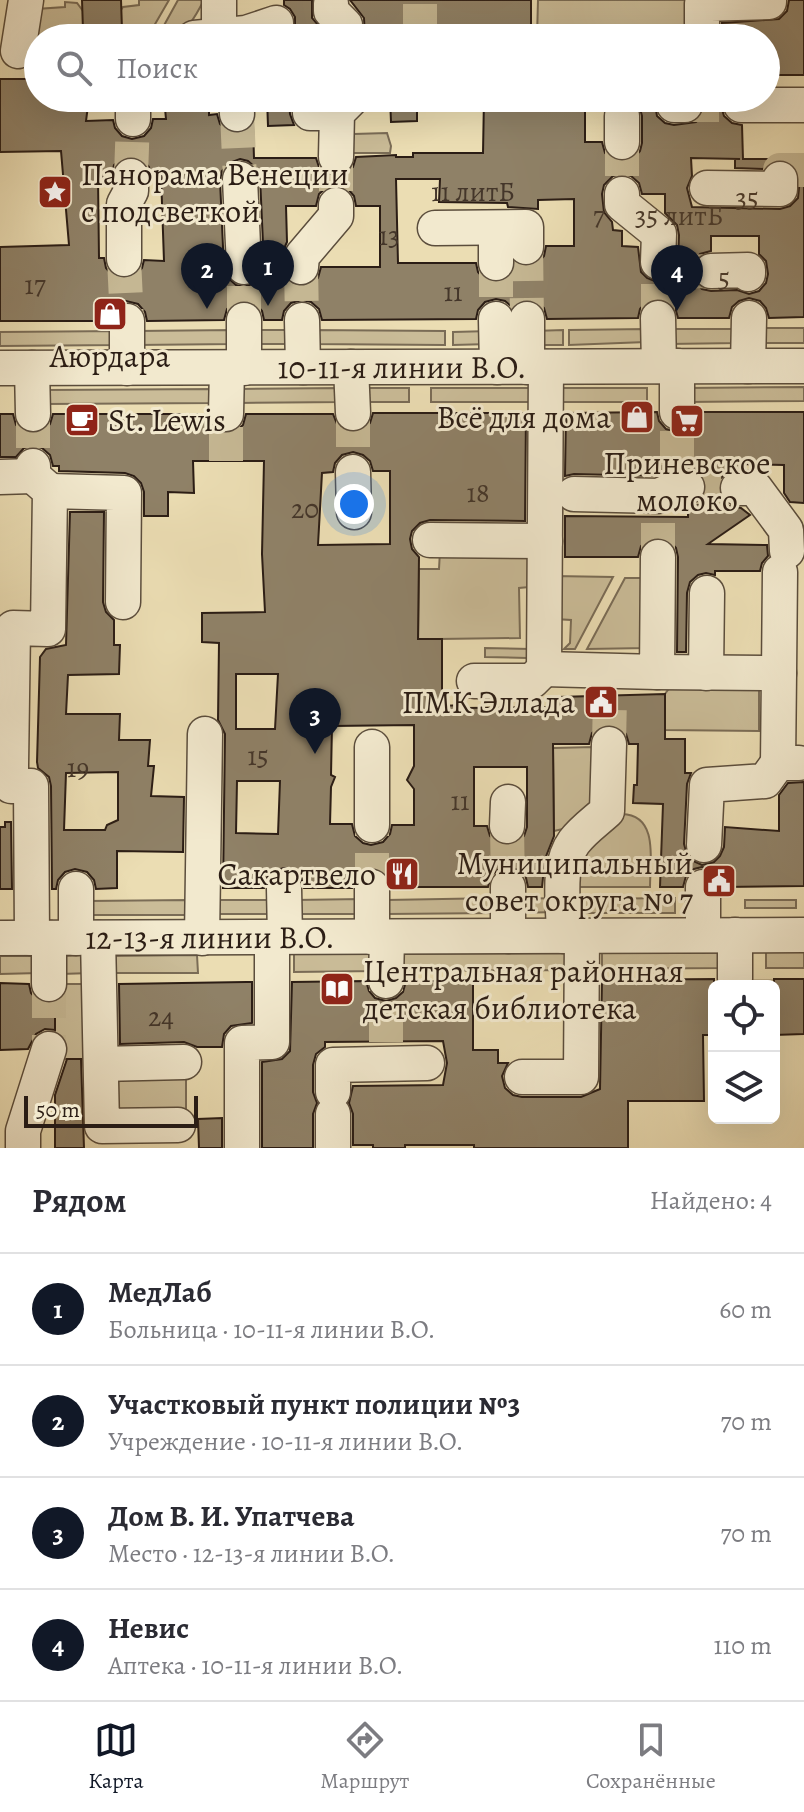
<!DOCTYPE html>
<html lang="ru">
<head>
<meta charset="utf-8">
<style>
	body { margin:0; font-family:Alegreya,serif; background:#f2f2f3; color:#2b2b33 }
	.controls { position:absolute; right:24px; bottom:24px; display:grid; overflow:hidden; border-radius:12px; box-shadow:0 8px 32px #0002 }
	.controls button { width:72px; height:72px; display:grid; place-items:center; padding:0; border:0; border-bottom:2px solid #e1e1e2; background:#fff; color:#2b2b33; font:40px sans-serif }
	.scale { position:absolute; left:24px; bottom:20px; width:174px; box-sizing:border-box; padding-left:8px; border:4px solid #2b1d15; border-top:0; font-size:22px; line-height:28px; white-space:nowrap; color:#2b1d15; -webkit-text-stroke:6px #f2e9ce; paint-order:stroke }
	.you { position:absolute; left:354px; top:504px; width:28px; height:28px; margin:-20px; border:6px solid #fff; border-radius:50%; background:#1a73e8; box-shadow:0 0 0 12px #1a73e833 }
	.badge { display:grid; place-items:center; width:52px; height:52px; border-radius:50%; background:#111827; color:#fff; font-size:26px; font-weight:700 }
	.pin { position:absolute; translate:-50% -66px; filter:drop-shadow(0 2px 4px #0008) }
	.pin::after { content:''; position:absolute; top:42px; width:28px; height:24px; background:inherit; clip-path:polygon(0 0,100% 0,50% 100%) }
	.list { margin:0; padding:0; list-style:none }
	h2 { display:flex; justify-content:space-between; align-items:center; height:104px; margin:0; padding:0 32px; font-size:34px }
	h2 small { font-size:26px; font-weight:400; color:#7c7c81 }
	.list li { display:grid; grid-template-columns:52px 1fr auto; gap:24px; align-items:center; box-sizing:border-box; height:112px; padding:0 32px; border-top:2px solid #e1e1e2 }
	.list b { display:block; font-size:30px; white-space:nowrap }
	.list p { margin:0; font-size:26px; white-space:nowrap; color:#7c7c81 }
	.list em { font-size:26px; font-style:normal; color:#7c7c81 }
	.icon { flex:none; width:44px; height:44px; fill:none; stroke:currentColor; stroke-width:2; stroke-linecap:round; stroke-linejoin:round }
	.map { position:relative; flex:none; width:804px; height:1148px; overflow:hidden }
	.search { position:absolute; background:#fff; box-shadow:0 8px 32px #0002; left:24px; right:24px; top:24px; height:88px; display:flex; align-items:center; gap:20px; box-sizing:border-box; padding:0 28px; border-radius:44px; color:#7c7c81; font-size:30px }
	.sheet { height:552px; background:#fff }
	nav { display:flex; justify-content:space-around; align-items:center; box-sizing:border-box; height:112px; border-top:2px solid #e1e1e2; background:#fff; font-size:22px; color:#7c7c81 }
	nav a { display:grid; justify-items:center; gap:4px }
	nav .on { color:#111827 }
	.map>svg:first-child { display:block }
</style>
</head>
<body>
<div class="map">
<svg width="804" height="1148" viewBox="0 0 804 1148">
	<rect width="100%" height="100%" fill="#ebddb3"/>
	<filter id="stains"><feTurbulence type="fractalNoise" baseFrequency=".0025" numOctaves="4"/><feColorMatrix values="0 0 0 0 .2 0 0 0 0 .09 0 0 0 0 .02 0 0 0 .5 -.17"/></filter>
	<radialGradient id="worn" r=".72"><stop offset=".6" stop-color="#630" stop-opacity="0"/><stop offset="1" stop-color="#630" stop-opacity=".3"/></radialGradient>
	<g fill="#cabc98" stroke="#7a6c56" stroke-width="2">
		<polygon points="139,0 169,0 147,38 38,38 38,48 30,48 36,9 65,7 65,2 77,3 83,11 83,30 121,30 121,10 123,7 139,5"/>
		<path d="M178,0H204C192,22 186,38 157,38Z"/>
		<polygon points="538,0 712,0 712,38 537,38"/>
		<polygon points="387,133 391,146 390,153 351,153 354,134"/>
		<rect x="760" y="328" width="44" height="15"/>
		<polygon points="646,329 646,342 569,345 569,330"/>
		<polygon points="668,329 738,329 738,343 668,344"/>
		<polygon points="234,330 234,344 136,345 136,331"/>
		<rect x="254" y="330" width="34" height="14"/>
		<polygon points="310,330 445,331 445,345 309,344"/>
		<polygon points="563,330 563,345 534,345 534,331"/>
		<polygon points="118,331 118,345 0,346 0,332"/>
		<polygon points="490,331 490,344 453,345 453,332"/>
		<polygon points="804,387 804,401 686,402 686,388"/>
		<polygon points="343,388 343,402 238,403 238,389"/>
		<rect x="361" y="388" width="48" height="14"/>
		<rect x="431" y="388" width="103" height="14"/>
		<rect x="554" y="388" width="93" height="14"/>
		<polygon points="216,389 216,403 44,404 44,390"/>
		<polygon points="529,550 537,559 538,647 527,658 485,657 485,648 530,649 529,587 519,588 520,638 439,639 439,648 418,648 419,569 439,569 440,551"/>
		<polygon points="554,576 613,577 575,649 564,649 570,643 571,620 555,619"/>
		<polygon points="625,578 647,578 647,648 587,649"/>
		<polygon points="759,683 759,731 665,730 665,694 670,687"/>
		<polygon points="593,747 593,815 585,824 554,831 553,748"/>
		<path d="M622,814C659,815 650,861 650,887H573V866Z"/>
		<polygon points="498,898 498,913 387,914 387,900"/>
		<polygon points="557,898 557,912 514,913 514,899"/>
		<polygon points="675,898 675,913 575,913 575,899"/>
		<polygon points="362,899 362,914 295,914 295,900"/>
		<polygon points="188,900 188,915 87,915 87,901"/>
		<rect x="215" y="900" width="59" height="14"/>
		<rect x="745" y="900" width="51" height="8"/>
		<polygon points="718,952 718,968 602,969 602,953"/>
		<rect x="766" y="952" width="38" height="16"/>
		<polygon points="576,953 576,970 395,971 395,954"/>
		<polygon points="294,954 377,954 377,971 294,972"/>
		<polygon points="90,955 91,973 61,974 61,956"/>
		<polygon points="197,955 198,973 109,973 109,956"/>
		<polygon points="0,956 39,956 39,973 0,974"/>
		<polygon points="55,984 83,984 84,1059 55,1059"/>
		<polygon points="186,1075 186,1111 112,1113 111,1077"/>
	</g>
	<g fill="#8f8167" stroke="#2b1d15" stroke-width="2" fill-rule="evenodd">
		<polygon points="82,0 121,0 122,30 83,30"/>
		<polygon points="284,0 312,0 312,18 325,33 325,38 289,38 295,28 295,17 290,9 284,5"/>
		<polygon points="350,0 531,0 531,34 508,34 508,38 365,38 364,18"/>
		<polygon points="789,0 804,0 804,75 766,75 766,38 722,38 722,23 779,19 787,11"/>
		<path d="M0,79H38V98H89L86,121L113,120L115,128L122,136L132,139L144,136L151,128L153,119H166L164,98H209V115L217,114L220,124L227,131L239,134L247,131L253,125L254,158H316L319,167L325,174L335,177L346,174L353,167L356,157L396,155V157H413V153H483L484,98H585V142H602L605,153L613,160L621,162L633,159L640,151L642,143V116L637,98H654L657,116L665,123L674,125L696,122L703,114V98H723L721,106L724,116L732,123L742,125L743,159H804V317L769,318L766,308L760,301L749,298L739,301L732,307L729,318H678L675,307L668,301L658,298L647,301L640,309L638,318L547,319L544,308L536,301L526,299L518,301L512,307L505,301L496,299L485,302L478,310L476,319L322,320L319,309L311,302L302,300L291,303L284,311L282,320H264L262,311L255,303L243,300L235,302L227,309L224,320L147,321L145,312L138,304L126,301L118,303L110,310L107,321H0V247L69,245L61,151L0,152ZM130,156L142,159L149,167L151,176L161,175L164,261L144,260L142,268L135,276L123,279L113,276L106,268L104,258H99L98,177H111L114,165L122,158ZM691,158L740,159H735V168L763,169L771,161L779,159L789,161L797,168L800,178L798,198L790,206L780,209L692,207L687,188L692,176ZM240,159L248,161L256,168L260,177L264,266L262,275L255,283L244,287L236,285L228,278L224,269L220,180L222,171L229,163ZM623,174L631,176L639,183L642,194H665V213L677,225L679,235L678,263L674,273L667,280L657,282L647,278L641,272L638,247L622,246V231L613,230L612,222L604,212L602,194L604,185L613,176ZM396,179H440L439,202L507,203L508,207L538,209V200L574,199V246H546L544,256L537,264L527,267L516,264L513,274L507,280L497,283L485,280L478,272L476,263H398ZM335,185L347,188L354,196L356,206H380V267H321L318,278L310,285L300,287L290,284L283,276L281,266L282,253L287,242L286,206H316L319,194L327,187ZM711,236H759V254L766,261L768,274L766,283L759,291L749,294L737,290L711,291L702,289L694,282L691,272L693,262L700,254L711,251Z"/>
		<polygon points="267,98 289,98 290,114 294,125 268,126"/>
		<polygon points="390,98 417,98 417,121 391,122"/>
		<polygon points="657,412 659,421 666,429 678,432 686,430 694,423 697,412 804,412 804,503 790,502 784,493 784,465 741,464 741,468 729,470 720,479 718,489 721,499 729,506 741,508 750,515 708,544 767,545 768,556 762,563 760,571 715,571 715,575 706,573 698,575 690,582 687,593 686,652 677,652 678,557 676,548 669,540 659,537 649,539 641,546 638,557 565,557 565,516 688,517 688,507 698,504 705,496 707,486 704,476 696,469 686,467 668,470 655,476 574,474 565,476 566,413"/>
		<path d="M373,413H526L525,521L430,520L420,523L412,531L410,539L412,549L419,557L418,639H442V706L462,705L464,708L558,707V697L665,694V739H685V773H691L687,784L684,844L687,855L693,861L702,865L714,862L720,856L724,847L725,827L779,831V795L788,783L804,782V886L723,887L721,878L714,870L702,867L694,869L686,876L683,887H660L663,804L633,803L634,785H637L638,744H629L626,734L620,727L609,724L599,727L592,733L589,744H553L554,836L545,859L542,887H528L526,878L519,870L507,867L499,869L491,876L488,887H392L390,878L383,870L371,867L363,869L355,876L352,888H304L301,877L294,871L284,868L273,871L266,879L264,888H223L225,734L218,720L219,643L202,642V613L265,612L262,554L264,461H193L194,493L168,492V516H144V492L141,483L134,476L125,473L59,471V466H53L50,455L42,448L34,446L24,448L16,457H0V414H13L16,425L23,431L33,434L44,431L50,424L53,414H206L208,423L215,431L226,434L236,431L243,425L246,414H333L337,424L343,430L353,433L364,429L370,423ZM353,452L363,455L370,461L373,471H390V544L318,545L322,473L333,472L335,463L342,455ZM236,674H278L275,729H236ZM414,725V766L407,780L414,789V825H392L390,834L383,842L371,845L363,843L355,836L352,824H330L331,787L335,777L331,775L332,726ZM474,767H527V827L524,836L517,843L507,846L497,843L490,836L487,826H474ZM237,781H280L278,834L236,833Z"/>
		<path d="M70,512H104L103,602L106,612L114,620V645H120L119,674L68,675L66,714H120L119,740H150L148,766H154L151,796L184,797L183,852L117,851V888L96,889L94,880L87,872L75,869L65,872L58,880L56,889H52L51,786L49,777L38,768L37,762L40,657L46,649L66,645ZM118,772V820L107,825L105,830H64L66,773Z"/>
		<polygon points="5,822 11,822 12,889 0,889 0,827 5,827"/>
		<polygon points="714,979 714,1035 703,1035 704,1101 628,1101 628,1148 474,1148 474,1145 405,1145 405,1148 373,1148 373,1145 353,1145 353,1114 349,1103 353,1086 443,1085 447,1063 443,1041 325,1042 325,1047 316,1054 313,1065 313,1092 317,1103 313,1114 313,1148 262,1148 262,1062 282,1059 290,1051 292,982 366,981 369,991 375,998 386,1001 396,998 403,992 406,981 473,981 473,1050 498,1050 498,1063 508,1063 502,1076 505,1088 513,1095 522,1097 581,1097 600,1089 602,980"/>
		<polygon points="774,979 804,979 804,1034 774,1035"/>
		<polygon points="246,982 252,982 252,1023 231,1026 224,1034 222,1047 197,1047 184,1042 120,1044 119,984"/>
		<polygon points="0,983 29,984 31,993 38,1001 48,1004 55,1002 55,1030 45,1029 36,1034 28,1049 0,1050"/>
		<polygon points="67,1059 81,1059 84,1148 55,1148 55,1095"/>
		<polygon points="222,1118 222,1148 199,1148 198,1119"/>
	</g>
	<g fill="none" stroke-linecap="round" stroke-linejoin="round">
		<g stroke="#c5b793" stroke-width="34" stroke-dasharray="34 17" stroke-linecap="butt">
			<polyline points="420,38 420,0"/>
			<polyline points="685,105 741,105"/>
			<polyline points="237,114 240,179"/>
			<polyline points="622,142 622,194"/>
			<polyline points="336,157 336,205"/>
			<polyline points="131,176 133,119"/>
			<polyline points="780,179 780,170 804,170"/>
			<polyline points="526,247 527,319"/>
			<polyline points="124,259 127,321"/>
			<polyline points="496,263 496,319"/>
			<polyline points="301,267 302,320"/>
			<polyline points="678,272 711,271"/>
			<polyline points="658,318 658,262"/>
			<polyline points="244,320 244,267"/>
			<polyline points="353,413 353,472"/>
			<polyline points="33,414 33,466"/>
			<polyline points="226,461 226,414"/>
			<polyline points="677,465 677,412"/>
			<polyline points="687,487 738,488"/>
			<polyline points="658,557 658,517"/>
			<polyline points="609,744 610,696"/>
			<polyline points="507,826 508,887"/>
			<polyline points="372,887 372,825"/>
			<polyline points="756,979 756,986"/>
			<polyline points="49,984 49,1049"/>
			<polyline points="386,1042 386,981"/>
		</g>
		<g stroke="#5b4d3c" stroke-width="37">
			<g id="minor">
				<polyline points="219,0 219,34"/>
				<polyline points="331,4 331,11 345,25 345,38"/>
				<polyline points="194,38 246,33 276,23"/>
				<polyline points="702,38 702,4 769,2 769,0"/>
				<polyline points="18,51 26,0"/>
				<polyline points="236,98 237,114"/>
				<polyline points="309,98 310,113 337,113"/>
				<polyline points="674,98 674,105 685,105"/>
				<polyline points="741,105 804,105"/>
				<polyline points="133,109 133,119"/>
				<polyline points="622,116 622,142"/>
				<polyline points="336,157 337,113 352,98"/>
				<polyline points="240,179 244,267"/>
				<polyline points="707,188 780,189 780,179"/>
				<polyline points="622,194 622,204 659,234 658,262"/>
				<polyline points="435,228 526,227 526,247"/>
				<polyline points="496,228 496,263"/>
				<polyline points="124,259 124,204 131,191 131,176"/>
				<polyline points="301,267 302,256 336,216 336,205"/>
				<polyline points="711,271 748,270 748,274"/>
				<polyline points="658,318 659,366"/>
				<polyline points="496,319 497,367"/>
				<polyline points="527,319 527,367"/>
				<polyline points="244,320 244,368"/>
				<polyline points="302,320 303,367"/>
				<polyline points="127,321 127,368"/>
				<polyline points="677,366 677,412"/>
				<polyline points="748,366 749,318"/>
				<polyline points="351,367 353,413"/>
				<path id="s1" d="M0,368L804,366"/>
				<polyline points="32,368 33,414"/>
				<polyline points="226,414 227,368"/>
				<polyline points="353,472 354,512"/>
				<polyline points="0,477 33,476"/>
				<polyline points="738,488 755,488 786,530 787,551"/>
				<polyline points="50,491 124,493 123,602"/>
				<polyline points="574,494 659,496 676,488 687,487"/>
				<polyline points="430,540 545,541"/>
				<polyline points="544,669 657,672 658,557"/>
				<polyline points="657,672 779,673 778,763"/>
				<polyline points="706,673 707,593"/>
				<polyline points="779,673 780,572"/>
				<polyline points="474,681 532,681 544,669 546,367"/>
				<polyline points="372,825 372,747"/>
				<polyline points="507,826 508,802"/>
				<polyline points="704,845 707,785 765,781 778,763 799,763"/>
				<polyline points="372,887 372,937"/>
				<polyline points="508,887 508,936"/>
				<polyline points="284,888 285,937"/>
				<polyline points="76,889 76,938"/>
				<polyline points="703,935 703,887"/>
				<polyline points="735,935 735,979"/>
				<path d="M564,936C564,907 556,866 574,842C583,830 596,821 607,811L609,744"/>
				<path id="s2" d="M0,938L804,935"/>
				<polyline points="32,938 31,786 11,786 11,765 13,628 48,629 50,491 33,476 33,466"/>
				<polyline points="98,938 102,1126 178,1125"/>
				<polyline points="202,938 205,734"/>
				<polyline points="386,981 387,937"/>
				<polyline points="49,984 49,938"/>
				<polyline points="101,1064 184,1062"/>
				<polyline points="522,1077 581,1077 582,936"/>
				<polyline points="333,1092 333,1065 427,1063"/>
				<polyline points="23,1148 23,1131 49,1049"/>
				<polyline points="242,1148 242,1043 272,1042 272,937"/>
				<polyline points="333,1148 333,1114"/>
			</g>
		</g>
		<use href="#minor" stroke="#f2e9ce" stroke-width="34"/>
	</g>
	<defs>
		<g id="sight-square" transform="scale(1.8)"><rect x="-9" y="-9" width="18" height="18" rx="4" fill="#8f2418" stroke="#f2e9ce"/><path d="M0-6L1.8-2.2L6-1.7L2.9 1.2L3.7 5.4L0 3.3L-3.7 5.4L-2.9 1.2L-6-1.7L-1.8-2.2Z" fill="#fff"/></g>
		<g id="shop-square" transform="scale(1.8)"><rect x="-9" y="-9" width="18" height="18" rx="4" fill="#8f2418" stroke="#f2e9ce"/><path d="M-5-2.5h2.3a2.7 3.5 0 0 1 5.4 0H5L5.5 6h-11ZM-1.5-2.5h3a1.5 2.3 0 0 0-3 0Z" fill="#fff"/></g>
		<g id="cafe-square" transform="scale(1.8)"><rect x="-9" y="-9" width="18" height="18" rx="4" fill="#8f2418" stroke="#f2e9ce"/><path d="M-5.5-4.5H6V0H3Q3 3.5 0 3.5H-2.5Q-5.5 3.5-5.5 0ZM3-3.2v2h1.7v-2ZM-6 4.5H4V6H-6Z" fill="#fff"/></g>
		<g id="supermarket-square" transform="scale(1.8)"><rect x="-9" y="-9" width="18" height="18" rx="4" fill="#8f2418" stroke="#f2e9ce"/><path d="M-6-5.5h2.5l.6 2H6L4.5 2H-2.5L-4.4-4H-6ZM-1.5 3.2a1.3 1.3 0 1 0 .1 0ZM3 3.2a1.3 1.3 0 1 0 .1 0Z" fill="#fff"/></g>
		<g id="civic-square" transform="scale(1.8)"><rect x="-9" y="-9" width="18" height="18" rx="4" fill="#8f2418" stroke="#f2e9ce"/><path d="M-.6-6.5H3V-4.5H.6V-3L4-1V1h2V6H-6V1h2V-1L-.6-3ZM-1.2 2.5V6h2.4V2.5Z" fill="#fff"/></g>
		<g id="restaurant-square" transform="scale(1.8)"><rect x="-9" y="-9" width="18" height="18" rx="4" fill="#8f2418" stroke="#f2e9ce"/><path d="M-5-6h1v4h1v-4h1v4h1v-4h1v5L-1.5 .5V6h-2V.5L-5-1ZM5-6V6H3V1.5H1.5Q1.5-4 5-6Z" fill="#fff"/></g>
		<g id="library-square" transform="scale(1.8)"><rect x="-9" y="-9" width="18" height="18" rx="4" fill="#8f2418" stroke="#f2e9ce"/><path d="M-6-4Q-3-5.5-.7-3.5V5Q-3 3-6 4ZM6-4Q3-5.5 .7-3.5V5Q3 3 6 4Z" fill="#fff"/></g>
	</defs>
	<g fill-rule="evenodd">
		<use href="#sight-square" x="55" y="192"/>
		<use href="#shop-square" x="110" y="314"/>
		<use href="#shop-square" x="637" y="417"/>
		<use href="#cafe-square" x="82" y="420"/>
		<use href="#supermarket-square" x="687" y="421"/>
		<use href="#civic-square" x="601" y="702"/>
		<use href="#restaurant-square" x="402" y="874"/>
		<use href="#civic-square" x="719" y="881"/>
		<use href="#library-square" x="337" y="989"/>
	</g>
	<g text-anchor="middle" stroke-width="6" stroke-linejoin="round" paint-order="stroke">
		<g font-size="28" fill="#44362a">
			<text x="473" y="201">11 литБ</text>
			<text x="747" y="207">35</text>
			<text x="599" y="225">7</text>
			<text x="679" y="225">35 литБ</text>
			<text x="389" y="245">13</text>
			<text x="724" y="287">5</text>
			<text x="35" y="294">17</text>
			<text x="453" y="301">11</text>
			<text x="478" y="502">18</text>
			<text x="305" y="518">20</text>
			<text x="258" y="765">15</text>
			<text x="78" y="777">19</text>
			<text x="460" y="810">11</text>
			<text x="161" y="1026">24</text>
		</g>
		<g font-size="32" fill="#2b1d15" stroke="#f2e9ce" text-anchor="end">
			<text x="81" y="185" text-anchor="start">Панорама Венеции<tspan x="81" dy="37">с подсветкой</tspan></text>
			<text x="110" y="367" text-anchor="middle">Аюрдара</text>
			<text x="611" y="428">Всё для дома</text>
			<text x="108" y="431" text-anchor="start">St. Lewis</text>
			<text x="687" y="474" text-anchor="middle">Приневское<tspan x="687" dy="37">молоко</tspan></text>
			<text x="575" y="713">ПМК Эллада</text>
			<text x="693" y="874">Муниципальный<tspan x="693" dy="37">совет округа № 7</tspan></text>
			<text x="376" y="885">Сакартвело</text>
			<text x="363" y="982" text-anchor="start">Центральная районная<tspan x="363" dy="37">детская библиотека</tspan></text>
		</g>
		<g font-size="32" fill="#2b1d15" stroke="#f2e9ce">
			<text dy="11" stroke="none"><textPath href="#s1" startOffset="402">10-11-я линии В.О.</textPath></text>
			<text dy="11" stroke="none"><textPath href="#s2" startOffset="210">12-13-я линии В.О.</textPath></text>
		</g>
	</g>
	<rect width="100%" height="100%" filter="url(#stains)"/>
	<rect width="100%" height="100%" fill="url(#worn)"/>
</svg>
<div class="controls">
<button><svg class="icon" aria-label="locate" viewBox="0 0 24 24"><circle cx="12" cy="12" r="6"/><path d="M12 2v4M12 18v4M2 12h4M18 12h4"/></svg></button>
<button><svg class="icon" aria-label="layers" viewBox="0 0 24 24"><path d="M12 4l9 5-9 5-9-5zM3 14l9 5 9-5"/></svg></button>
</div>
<div class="scale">50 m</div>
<div class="you"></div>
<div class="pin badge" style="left:268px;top:306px">1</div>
<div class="pin badge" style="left:207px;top:309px">2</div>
<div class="pin badge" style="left:315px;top:754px">3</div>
<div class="pin badge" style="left:677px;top:311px">4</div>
<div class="search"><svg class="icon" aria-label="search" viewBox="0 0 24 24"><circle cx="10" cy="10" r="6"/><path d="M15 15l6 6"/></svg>Поиск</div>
</div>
<section class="sheet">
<h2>Рядом<small>Найдено: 4</small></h2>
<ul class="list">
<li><span class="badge">1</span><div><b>МедЛаб</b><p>Больница · 10-11-я линии В.О.</p></div><em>60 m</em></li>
<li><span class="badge">2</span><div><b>Участковый пункт полиции №3</b><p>Учреждение · 10-11-я линии В.О.</p></div><em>70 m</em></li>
<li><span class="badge">3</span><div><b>Дом В. И. Упатчева</b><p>Место · 12-13-я линии В.О.</p></div><em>70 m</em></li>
<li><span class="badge">4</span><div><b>Невис</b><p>Аптека · 10-11-я линии В.О.</p></div><em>110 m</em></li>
</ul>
</section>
<nav>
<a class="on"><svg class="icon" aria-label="map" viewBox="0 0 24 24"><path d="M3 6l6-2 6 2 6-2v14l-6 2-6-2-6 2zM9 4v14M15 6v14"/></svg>Карта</a>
<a><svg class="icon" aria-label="directions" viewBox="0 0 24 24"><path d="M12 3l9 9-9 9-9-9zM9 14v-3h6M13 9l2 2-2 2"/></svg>Маршрут</a>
<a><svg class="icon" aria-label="saved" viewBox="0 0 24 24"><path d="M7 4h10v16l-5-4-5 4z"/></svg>Сохранённые</a>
</nav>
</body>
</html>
